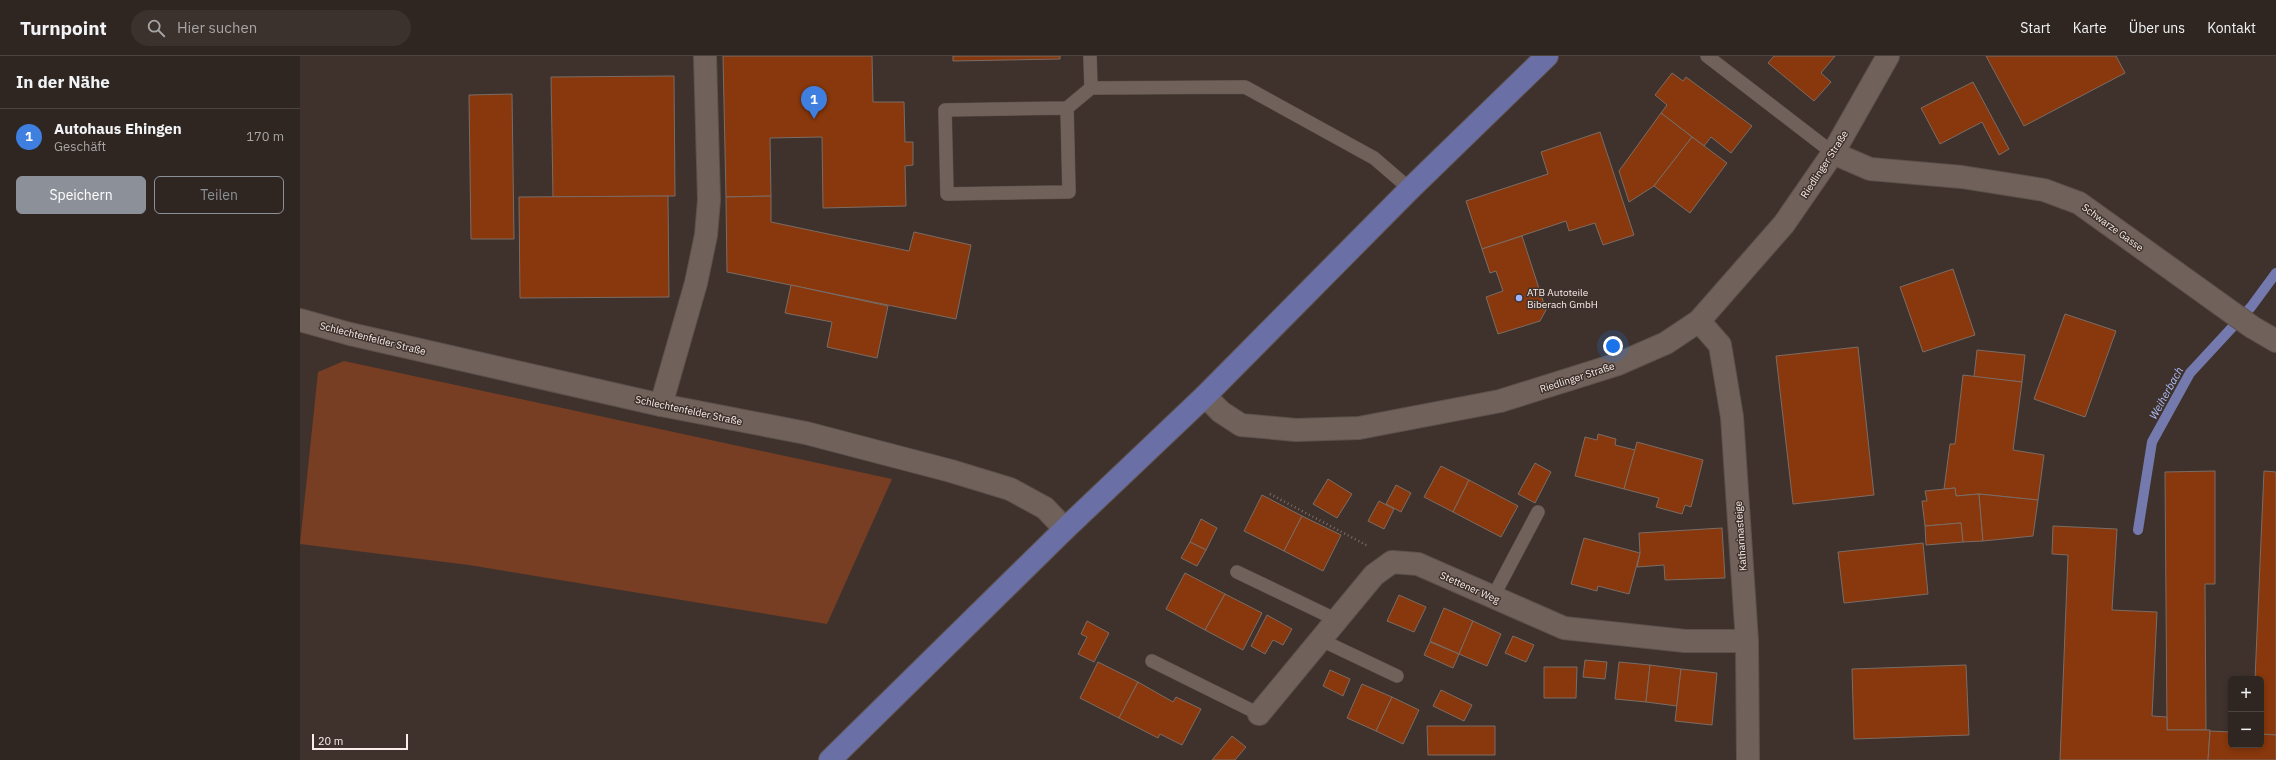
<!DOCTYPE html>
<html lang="de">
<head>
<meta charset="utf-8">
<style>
	body { margin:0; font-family:"IBM Plex Sans",sans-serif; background:#3b322e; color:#f1f3f6 }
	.controls { position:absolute; right:12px; bottom:12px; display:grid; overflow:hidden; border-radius:6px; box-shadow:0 2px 6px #0003 }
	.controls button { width:36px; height:36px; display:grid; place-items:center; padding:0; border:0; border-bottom:1px solid #4a433f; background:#2f2621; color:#f1f3f6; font:20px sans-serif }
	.scale { position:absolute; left:12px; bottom:10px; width:96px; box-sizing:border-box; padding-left:4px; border:2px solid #f8eeeb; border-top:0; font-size:11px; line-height:14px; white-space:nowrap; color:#f8eeeb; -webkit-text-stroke:3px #3f322c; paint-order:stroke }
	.you { position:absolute; left:1313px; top:290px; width:14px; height:14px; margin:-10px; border:3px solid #fff; border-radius:50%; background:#1a73e8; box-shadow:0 0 0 6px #1a73e833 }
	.badge { display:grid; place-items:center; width:26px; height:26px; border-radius:50%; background:#8c9099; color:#fff; font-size:13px; font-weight:700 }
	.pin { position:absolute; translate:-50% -33px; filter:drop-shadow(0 1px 2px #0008) }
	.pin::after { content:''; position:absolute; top:21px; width:14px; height:12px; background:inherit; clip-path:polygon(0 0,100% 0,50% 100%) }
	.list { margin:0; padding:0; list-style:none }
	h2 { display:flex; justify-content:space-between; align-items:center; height:52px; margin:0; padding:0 16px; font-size:17px }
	h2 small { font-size:13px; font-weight:400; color:#a7a5a5 }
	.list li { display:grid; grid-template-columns:26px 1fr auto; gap:12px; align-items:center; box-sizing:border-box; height:56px; padding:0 16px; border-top:1px solid #4a433f }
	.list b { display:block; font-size:15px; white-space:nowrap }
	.list p { margin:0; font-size:13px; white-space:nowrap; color:#a7a5a5 }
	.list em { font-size:13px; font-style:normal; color:#a7a5a5 }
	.actions { display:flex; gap:8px; padding:12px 16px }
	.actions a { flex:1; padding:9px 0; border:1px solid #8c9099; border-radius:6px; text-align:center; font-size:14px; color:#8c9099 }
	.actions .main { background:#8c9099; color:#fff }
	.icon { flex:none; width:22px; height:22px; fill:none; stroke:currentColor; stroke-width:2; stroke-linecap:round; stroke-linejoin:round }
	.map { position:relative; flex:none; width:1976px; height:704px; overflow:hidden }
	header { display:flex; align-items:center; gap:24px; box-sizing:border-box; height:56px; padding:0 20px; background:#2f2621; border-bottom:1px solid #4a433f }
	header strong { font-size:19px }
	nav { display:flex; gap:22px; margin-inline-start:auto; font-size:14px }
	.search { width:280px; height:36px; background:#3b322e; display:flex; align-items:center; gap:10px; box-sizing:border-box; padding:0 14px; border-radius:22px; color:#a7a5a5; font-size:15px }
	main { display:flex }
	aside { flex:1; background:#2f2621 }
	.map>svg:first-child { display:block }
</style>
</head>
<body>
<header>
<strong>Turnpoint</strong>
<div class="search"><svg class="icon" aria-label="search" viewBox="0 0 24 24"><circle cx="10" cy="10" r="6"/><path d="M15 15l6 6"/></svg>Hier suchen</div>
<nav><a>Start</a><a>Karte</a><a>Über uns</a><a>Kontakt</a></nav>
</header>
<main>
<aside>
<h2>In der Nähe<small></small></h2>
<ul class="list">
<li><span class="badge" style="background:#3f7fe0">1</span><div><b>Autohaus Ehingen</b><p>Geschäft</p></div><em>170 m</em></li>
</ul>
<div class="actions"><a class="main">Speichern</a><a>Teilen</a></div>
</aside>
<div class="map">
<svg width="1976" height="704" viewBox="0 0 1976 704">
	<rect width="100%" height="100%" fill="#3f322c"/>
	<polygon fill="#773e24" points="44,305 592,423 527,568 169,509 0,488 18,316"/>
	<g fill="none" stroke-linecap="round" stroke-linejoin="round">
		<polyline stroke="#747aad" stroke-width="10" points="1838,474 1852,386 1890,317 1951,251 1976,217"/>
	</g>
	<g fill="#88380c" stroke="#7b6c65">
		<polygon points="423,0 572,0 573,46 604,46 605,86 613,86 613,109 605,110 606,150 523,152 522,81 470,82 471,140 426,141"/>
		<polygon points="653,0 760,0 760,3 653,5"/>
		<polygon points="1474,0 1535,0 1521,17 1531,26 1514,45 1468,7"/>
		<polygon points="1686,0 1816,0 1825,17 1724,70"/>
		<polygon points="1372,17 1383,25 1386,21 1452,70 1431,97 1411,81 1404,90 1361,57 1367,49 1355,39"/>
		<polygon points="374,20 375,140 253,141 251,21"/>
		<polygon points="1673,26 1709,93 1699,99 1682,66 1640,88 1621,52"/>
		<polygon points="212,38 214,183 171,183 169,39"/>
		<polygon points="1361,57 1392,81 1354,130 1329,146 1319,115"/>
		<polygon points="1300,76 1334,179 1303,189 1295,167 1269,175 1266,165 1182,193 1166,145 1248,118 1241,96"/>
		<polygon points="1392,81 1427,107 1390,157 1354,130"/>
		<polygon points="368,140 369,241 220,242 219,141"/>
		<polygon points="471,140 471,166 609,195 614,176 671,189 656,263 427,216 426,141"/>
		<polygon points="1222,180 1246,254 1240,265 1198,278 1186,241 1203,235 1196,215 1190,217 1182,193"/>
		<polygon points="1653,213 1675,279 1623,296 1600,231"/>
		<polygon points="491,229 588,250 577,302 527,291 532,266 485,257"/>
		<polygon points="1765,258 1816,275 1785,361 1734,343"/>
		<polygon points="1558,291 1574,439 1493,448 1476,300"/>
		<polygon points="1677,294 1725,299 1722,326 1674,321"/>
		<polygon points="1663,319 1722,326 1713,394 1744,399 1738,444 1679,438 1656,440 1655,432 1644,433 1650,388 1655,388"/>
		<polygon points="1298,378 1316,383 1315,389 1335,394 1324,433 1275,420 1285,381 1297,384"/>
		<polygon points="1337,386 1403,404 1391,451 1385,449 1382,458 1356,451 1359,442 1324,433"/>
		<polygon points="1235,407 1251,416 1235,447 1218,438"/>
		<polygon points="1141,410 1169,424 1153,456 1124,441"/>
		<polygon points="1915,415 1915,528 1905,528 1906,674 1867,674 1865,416"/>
		<polygon points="1964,415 1976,416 1976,679 1961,678 1961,623 1955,623"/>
		<polygon points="1028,423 1052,438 1037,462 1013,448"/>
		<polygon points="1169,424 1218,450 1201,481 1153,456"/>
		<polygon points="1096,429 1111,437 1101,456 1086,448"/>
		<polygon points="1655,432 1656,440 1679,438 1683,485 1663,486 1661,467 1625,470 1622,445 1627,445 1625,435"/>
		<polygon points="1679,438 1738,444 1733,480 1683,485"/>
		<polygon points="962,439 1002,460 984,495 944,475"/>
		<polygon points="1079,445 1094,453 1084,473 1068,465"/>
		<polygon points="1002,460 1041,479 1023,515 984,495"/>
		<polygon points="901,463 917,472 906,494 890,486"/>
		<polygon points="1661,467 1663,486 1626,489 1625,470"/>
		<polygon points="1753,470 1817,473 1812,554 1857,556 1852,660 1867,661 1867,674 1910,674 1908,704 1760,704 1768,499 1752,498"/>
		<polygon points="1422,472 1425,522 1365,524 1364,509 1337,511 1340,497 1339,477"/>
		<polygon points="1284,482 1340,497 1329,538 1298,530 1297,535 1271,528"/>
		<polygon points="890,486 906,494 897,510 881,502"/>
		<polygon points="1623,487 1628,538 1544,547 1538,496"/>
		<polygon points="885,517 925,538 905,574 866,553"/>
		<polygon points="925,538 962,557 943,594 905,574"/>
		<polygon points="1099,539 1126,551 1114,576 1087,565"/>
		<polygon points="1144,552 1173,565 1159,598 1130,585"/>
		<polygon points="967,559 992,573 983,589 973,584 965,598 951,590"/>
		<polygon points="787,565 809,577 794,606 778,598 787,581 781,578"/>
		<polygon points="1173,565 1201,578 1187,610 1159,598"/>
		<polygon points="1213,580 1234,589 1226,606 1205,597"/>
		<polygon points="1130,586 1159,598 1153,612 1124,599"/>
		<polygon points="1285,604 1307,606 1305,623 1283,621"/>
		<polygon points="798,606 838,626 819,662 780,642"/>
		<polygon points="1319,606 1350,609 1346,646 1315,643"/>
		<polygon points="1350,609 1381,613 1377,650 1346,646"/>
		<polygon points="1666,609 1669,679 1554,683 1552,613"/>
		<polygon points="1244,611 1277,611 1276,642 1244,642"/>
		<polygon points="1381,613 1417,617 1412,669 1375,665"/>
		<polygon points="1030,614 1050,623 1043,640 1023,630"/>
		<polygon points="838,626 873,646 876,641 901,653 882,689 860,678 858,682 819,662"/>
		<polygon points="1062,628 1092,641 1076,675 1047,662"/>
		<polygon points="1141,634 1172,649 1164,665 1133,650"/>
		<polygon points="1092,641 1119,654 1103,688 1076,675"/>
		<polygon points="1127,670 1195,670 1195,699 1128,699"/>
		<polygon points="1910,675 1931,676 1931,689 1961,689 1961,678 1976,679 1976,704 1908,704"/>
		<polygon points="932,680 946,691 935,704 912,704"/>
	</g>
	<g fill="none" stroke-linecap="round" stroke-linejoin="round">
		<g stroke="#5d514c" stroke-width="14">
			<g id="lane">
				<polyline points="790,0 791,32"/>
				<polyline points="1407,0 1533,97"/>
				<polyline points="767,52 769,136 647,138 645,54 767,52 791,32 945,31 1074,102 1110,133"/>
				<polyline points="937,516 1037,564"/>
				<polyline points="1193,541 1238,456"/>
				<polyline points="1021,584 1097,620"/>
				<polyline points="852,605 959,658"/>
			</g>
		</g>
		<g stroke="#5d514c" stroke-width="24">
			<g id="street">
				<polyline points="1533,97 1570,113 1662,121 1744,134 1779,147 1952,271 1976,285"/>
				<polyline points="1399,265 1420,289 1432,361 1447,585 1448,704"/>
				<polyline points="905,340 921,356 941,369 996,374 1059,372 1200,345 1318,308 1366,287 1399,265 1484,168 1533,97 1588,0"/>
				<polyline points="361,349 396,227 406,179 409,144 405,0"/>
				<polyline points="959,658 1074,519 1092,506 1118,508 1264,572 1385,585 1447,585"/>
			</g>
		</g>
		<g stroke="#5d514c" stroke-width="24">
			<polyline id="secondary" points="0,264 50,278 361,349 506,377 651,415 710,433 745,452 765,473"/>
		</g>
		<g stroke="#5d514c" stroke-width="24">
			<polyline id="primary" points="530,704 765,473 905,340 1110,133 1247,0"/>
		</g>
		<polyline stroke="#7b6f6a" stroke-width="2.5" stroke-dasharray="1 3" stroke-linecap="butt" points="970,438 1068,490"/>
		<use href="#lane" stroke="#70615b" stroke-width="13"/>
		<use href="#street" stroke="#70615b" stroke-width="22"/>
		<use href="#secondary" stroke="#70615b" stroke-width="22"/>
		<use href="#primary" stroke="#6a6fa5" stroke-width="22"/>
	</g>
	<circle fill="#a0b3fd" stroke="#3f322c" stroke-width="1.5" cx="1219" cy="242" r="4"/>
	<g text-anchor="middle" stroke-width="3" stroke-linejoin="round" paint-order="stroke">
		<g font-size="10" fill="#f8eeeb" stroke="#3f322c">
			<text transform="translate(1524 108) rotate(-57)" y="4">Riedlinger Straße</text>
			<text transform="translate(1813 171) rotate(36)" y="4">Schwarze Gasse</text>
			<text transform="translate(73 282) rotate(14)" y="4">Schlechtenfelder Straße</text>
			<text transform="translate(1277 321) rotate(-18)" y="4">Riedlinger Straße</text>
			<text transform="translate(389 354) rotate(12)" y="4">Schlechtenfelder Straße</text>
			<text transform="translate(1440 480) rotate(-94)" y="4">Katharinasteige</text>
			<text transform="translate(1170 531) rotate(24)" y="4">Stettener Weg</text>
		</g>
		<g font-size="10" fill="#f8eeeb" stroke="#3f322c" text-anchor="start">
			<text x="1227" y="240">ATB Autoteile<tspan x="1227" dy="12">Biberach GmbH</tspan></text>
		</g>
		<g font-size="11" font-style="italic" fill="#adbefc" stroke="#3f322c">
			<text transform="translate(1866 337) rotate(-61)" y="4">Weiherbach</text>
		</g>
	</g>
</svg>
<div class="controls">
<button>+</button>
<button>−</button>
</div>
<div class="scale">20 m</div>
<div class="you"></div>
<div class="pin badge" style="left:514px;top:63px;background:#3f7fe0">1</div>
</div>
</main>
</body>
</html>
